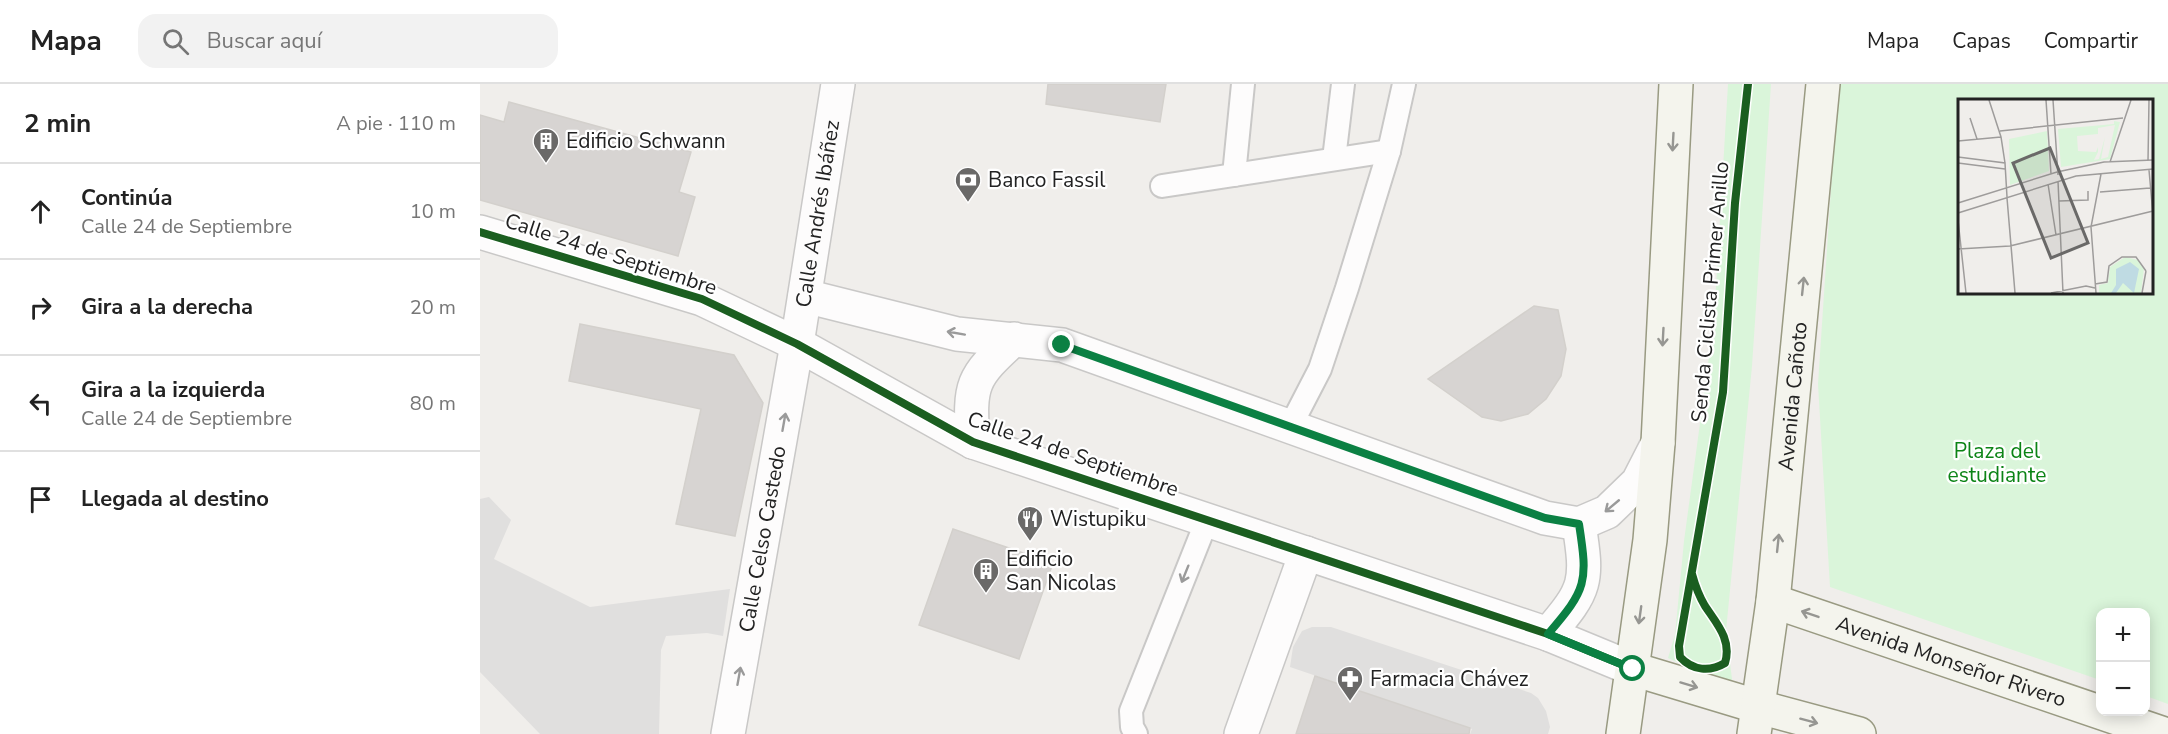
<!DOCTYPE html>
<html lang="es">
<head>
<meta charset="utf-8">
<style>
	body { margin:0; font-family:"Nunito Sans",sans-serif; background:#f2f2f2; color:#222 }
	.controls { position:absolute; right:18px; bottom:18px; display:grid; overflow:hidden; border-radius:12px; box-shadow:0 3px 15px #0003 }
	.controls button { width:54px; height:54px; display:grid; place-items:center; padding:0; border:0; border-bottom:2px solid #e0e0e0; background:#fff; color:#222; font:30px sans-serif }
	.stop { position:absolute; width:18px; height:18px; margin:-14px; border:4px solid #0b8043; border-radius:50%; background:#fff }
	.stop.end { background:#0b8043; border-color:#fff; box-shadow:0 2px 6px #0008 }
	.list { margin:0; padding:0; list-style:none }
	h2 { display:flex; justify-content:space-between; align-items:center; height:78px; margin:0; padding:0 24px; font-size:26px }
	h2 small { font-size:20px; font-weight:400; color:#767676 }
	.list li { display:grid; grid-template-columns:39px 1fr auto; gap:18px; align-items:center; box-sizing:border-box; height:96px; padding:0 24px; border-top:2px solid #e0e0e0 }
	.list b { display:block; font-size:22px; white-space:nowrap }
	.list p { margin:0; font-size:20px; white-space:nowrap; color:#767676 }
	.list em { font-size:20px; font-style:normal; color:#767676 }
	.icon { flex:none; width:33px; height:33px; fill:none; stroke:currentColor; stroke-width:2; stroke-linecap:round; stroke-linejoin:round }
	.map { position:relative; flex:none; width:1688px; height:650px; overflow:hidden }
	header { display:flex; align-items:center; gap:36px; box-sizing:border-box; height:84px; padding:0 30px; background:#fff; border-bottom:2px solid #e0e0e0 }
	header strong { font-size:28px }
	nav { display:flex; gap:33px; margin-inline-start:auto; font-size:21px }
	.search { width:420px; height:54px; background:#f2f2f2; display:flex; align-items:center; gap:15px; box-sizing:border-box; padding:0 21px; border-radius:18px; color:#767676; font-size:22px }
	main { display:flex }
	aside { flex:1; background:#fff }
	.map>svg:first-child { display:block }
</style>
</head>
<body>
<header>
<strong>Mapa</strong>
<div class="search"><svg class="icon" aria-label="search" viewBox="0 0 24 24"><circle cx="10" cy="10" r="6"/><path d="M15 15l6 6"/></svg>Buscar aquí</div>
<nav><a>Mapa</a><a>Capas</a><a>Compartir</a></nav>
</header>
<main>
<aside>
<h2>2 min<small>A pie · 110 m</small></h2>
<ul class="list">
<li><svg class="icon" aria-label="ahead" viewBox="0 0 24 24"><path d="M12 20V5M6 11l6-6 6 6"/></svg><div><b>Continúa</b><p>Calle 24 de Septiembre</p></div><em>10 m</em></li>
<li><svg class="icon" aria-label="right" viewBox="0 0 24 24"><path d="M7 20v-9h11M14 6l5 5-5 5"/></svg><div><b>Gira a la derecha</b></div><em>20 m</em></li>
<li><svg class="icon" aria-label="left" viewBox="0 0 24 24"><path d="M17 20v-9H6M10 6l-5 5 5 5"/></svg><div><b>Gira a la izquierda</b><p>Calle 24 de Septiembre</p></div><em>80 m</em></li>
<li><svg class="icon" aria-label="arrive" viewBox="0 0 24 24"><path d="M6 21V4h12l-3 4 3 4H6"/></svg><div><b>Llegada al destino</b></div></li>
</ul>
</aside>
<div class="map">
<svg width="1688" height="650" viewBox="0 0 1688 650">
	<rect width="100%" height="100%" fill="#f0eeeb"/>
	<g fill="#daf5da" fill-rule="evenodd">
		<polygon points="1248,0 1291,0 1272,282 1246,547 1253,603 1188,574 1195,551 1204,457 1234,236"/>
		<path d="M1358,0H1688V620L1666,612V528H1620V596L1350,503L1338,300ZM1480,16H1672V208H1480Z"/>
	</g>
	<g fill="#e0dfde">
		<polygon points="9,413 31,436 14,475 110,523 250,505 243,552 227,549 186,552 181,566 179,650 60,650 0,588 0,415"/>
		<polygon points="832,543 851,543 1051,609 1058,614 1066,627 1070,643 1068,650 990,650 992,645 810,583 813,563 822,547"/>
	</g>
	<g fill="#d7d4d2" stroke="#d3d0cc" stroke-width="1.5">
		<polygon points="568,0 686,0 680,38 566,20"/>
		<polygon points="29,18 211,68 199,108 215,113 198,172 0,116 0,31 24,38"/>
		<polygon points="1054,222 1078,226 1086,265 1081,292 1066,315 1048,330 1021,337 1002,333 948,295"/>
		<polygon points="100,240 254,271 283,319 255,452 196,440 221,325 89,297"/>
		<polygon points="473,445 573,479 539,575 439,541"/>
		<polygon points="835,592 990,644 989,650 816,650"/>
	</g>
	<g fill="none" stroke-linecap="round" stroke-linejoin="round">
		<g stroke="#c9c8c7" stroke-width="26">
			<g id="lane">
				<polyline points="854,75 863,0"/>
				<polyline points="754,91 763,0"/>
				<polyline points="682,102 909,67"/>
				<polyline points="810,343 840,285 867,204 909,67 924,0"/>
				<polyline points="656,650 652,643 651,627 727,436"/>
			</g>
		</g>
		<g stroke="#c9c8c7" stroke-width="36">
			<g id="street">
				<polyline points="0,148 222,215 317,260 493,358 1068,550 1153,585"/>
				<polyline points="325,212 477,250 582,261 1065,434 1099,440 1127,428 1158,398 1178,359"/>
				<path d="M493,358C489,300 491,294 534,255"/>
				<path d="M1068,550C1107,505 1108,498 1099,440"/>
				<path id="s1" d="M248,650L317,260L358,0"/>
				<polyline points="761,650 826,469"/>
			</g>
		</g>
		<g stroke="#999a82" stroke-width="36">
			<g id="secondary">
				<path id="s2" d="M1293,517L1684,650"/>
				<polyline points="1153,585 1279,623 1379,650"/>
				<polyline points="1143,650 1170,456 1178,359 1196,0"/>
				<path id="s3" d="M1274,650L1293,517L1343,0"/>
			</g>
		</g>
		<use href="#lane" stroke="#fdfcfc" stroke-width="22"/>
		<use href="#street" stroke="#fdfcfc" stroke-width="33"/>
		<use href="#secondary" stroke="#f4f4ed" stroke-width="33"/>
		<g stroke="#fff" stroke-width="11">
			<g id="cycleway">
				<polyline points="0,148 222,215 317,260 493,358 1068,550 1153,585"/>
				<path d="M1212,490C1215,501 1219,512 1225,522C1237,540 1252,556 1245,579C1230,588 1213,587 1200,573L1199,562L1243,308L1255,119L1268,0"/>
			</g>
		</g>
		<use href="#cycleway" stroke="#1b5e20" stroke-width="8"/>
	</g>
	<defs><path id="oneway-shaft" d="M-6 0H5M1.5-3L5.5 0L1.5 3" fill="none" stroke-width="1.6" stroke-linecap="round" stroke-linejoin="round" transform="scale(1.5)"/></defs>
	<g stroke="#969692">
		<use href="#oneway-shaft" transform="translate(1193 58) rotate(93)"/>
		<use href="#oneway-shaft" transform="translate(1323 202) rotate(-84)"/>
		<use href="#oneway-shaft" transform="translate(1183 253) rotate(93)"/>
		<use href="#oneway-shaft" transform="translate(1298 459) rotate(-84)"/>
		<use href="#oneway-shaft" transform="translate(1330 530) rotate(-161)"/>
		<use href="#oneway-shaft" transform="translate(1160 531) rotate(98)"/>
		<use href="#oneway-shaft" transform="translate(1209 601) rotate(17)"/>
		<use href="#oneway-shaft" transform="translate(1329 637) rotate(15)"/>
	</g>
	<g stroke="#9a9a9a">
		<use href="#oneway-shaft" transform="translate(476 249) rotate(-170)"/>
		<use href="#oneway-shaft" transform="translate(304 338) rotate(-80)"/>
		<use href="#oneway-shaft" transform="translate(1132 422) rotate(140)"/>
		<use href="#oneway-shaft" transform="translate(705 490) rotate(112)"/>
		<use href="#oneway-shaft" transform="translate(259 592) rotate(-80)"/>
	</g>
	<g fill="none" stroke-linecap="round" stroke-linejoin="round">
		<path stroke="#0b8043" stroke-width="8" d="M582,261L1065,434L1099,440C1108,498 1107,505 1068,550L1153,585"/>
	</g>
	<defs>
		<g id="building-pin" transform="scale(1.35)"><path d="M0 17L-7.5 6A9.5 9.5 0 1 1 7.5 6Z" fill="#6a6968" stroke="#fff"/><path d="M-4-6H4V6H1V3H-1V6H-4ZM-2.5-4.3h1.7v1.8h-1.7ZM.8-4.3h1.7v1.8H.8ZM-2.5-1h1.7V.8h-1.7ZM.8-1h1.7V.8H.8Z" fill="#fff"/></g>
		<g id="bank-pin" transform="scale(1.35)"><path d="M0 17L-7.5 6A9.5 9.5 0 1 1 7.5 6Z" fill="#6a6968" stroke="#fff"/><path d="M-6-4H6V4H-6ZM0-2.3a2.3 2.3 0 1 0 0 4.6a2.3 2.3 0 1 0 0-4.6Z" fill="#fff"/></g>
		<g id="restaurant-pin" transform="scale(1.35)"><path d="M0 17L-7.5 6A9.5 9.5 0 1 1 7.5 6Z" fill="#6a6968" stroke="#fff"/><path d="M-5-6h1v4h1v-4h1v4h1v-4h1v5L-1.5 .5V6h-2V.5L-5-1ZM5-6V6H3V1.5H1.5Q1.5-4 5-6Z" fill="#fff"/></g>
		<g id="pharmacy-pin" transform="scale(1.35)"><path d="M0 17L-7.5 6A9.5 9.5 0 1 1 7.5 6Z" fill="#6a6968" stroke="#fff"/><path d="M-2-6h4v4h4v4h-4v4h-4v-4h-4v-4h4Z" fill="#fff"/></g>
	</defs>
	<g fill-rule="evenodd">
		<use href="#building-pin" x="66" y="57"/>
		<use href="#bank-pin" x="488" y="96"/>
		<use href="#restaurant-pin" x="550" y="435"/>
		<use href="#building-pin" x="506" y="487"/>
		<use href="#pharmacy-pin" x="870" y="595"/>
	</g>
	<g text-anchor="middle" stroke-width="4.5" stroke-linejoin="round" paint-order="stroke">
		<g font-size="21" fill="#222" stroke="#fff" text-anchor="start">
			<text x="86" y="64">Edificio Schwann</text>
			<text x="508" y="103">Banco Fassil</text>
			<text x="570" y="442">Wistupiku</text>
			<text x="526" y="482">Edificio<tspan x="526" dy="24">San Nicolas</tspan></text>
			<text x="890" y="602">Farmacia Chávez</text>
		</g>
		<g font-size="21" fill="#222" stroke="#fff">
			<text dy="7" stroke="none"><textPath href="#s1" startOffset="528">Calle Andrés Ibáñez</textPath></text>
			<text transform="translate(131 170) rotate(18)" y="7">Calle 24 de Septiembre</text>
			<text transform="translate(1230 208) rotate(-85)" y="7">Senda Ciclista Primer Anillo</text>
			<text dy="7" stroke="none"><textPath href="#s3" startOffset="340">Avenida Cañoto</textPath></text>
			<text transform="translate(593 370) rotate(19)" y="7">Calle 24 de Septiembre</text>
			<text dy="7" stroke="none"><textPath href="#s1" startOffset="198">Calle Celso Castedo</textPath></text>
			<text dy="7" stroke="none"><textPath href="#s2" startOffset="188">Avenida Monseñor Rivero</textPath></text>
		</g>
		<g font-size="21" fill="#0c8416" stroke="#fff">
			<text x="1517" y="374">Plaza del<tspan x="1517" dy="24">estudiante</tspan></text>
		</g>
	</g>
	<g transform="translate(1478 15)">
		<rect width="195" height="195" fill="#f0eeeb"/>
		<path d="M156,22L162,23L152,60L103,68L100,30L156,25ZM157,26L150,58L143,60L147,38L141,60L136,61L140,53V48L138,53L120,52L119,37L140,35V29ZM89,32L91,72L52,86L51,40ZM167,158L180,161L186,169L183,194H141V186L150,184L152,168Z" fill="#daf5da" fill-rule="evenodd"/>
		<path d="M172,163L181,170L176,194L165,184L158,194H153L158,186V170Z" fill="#bfdbe3"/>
		<path fill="none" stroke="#9e9c9b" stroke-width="1.5" d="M31,1L43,38L47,64M88,1L93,75M95,1L100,76M12,19L19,40M42,32L165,19M0,42L43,38M0,58L47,64L49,98M190,62L191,1M152,63L173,1M0,64L47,70M191,71L195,116M100,82L105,194M90,85L98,136M142,93L192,89M49,99L57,194M101,102L130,101V92M0,104L99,73L146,63L195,61M0,114L118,77L195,70M0,121L8,194M0,150L52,147L195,112M137,185L149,183L151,167L164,158H178L188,172M93,194L128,187L137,189M138,194L133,128L143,75M184,194L188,172"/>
		<path fill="#6a6968" fill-opacity="0.15" stroke="#6a6968" stroke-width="3" d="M92,49L130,144L93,159L55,64Z"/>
		<rect width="195" height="195" fill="none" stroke="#222" stroke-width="3"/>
	</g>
</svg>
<div class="controls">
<button>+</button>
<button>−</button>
</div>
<div class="stop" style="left:1153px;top:585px"></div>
<div class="stop end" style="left:582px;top:261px"></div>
</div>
</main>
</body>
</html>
